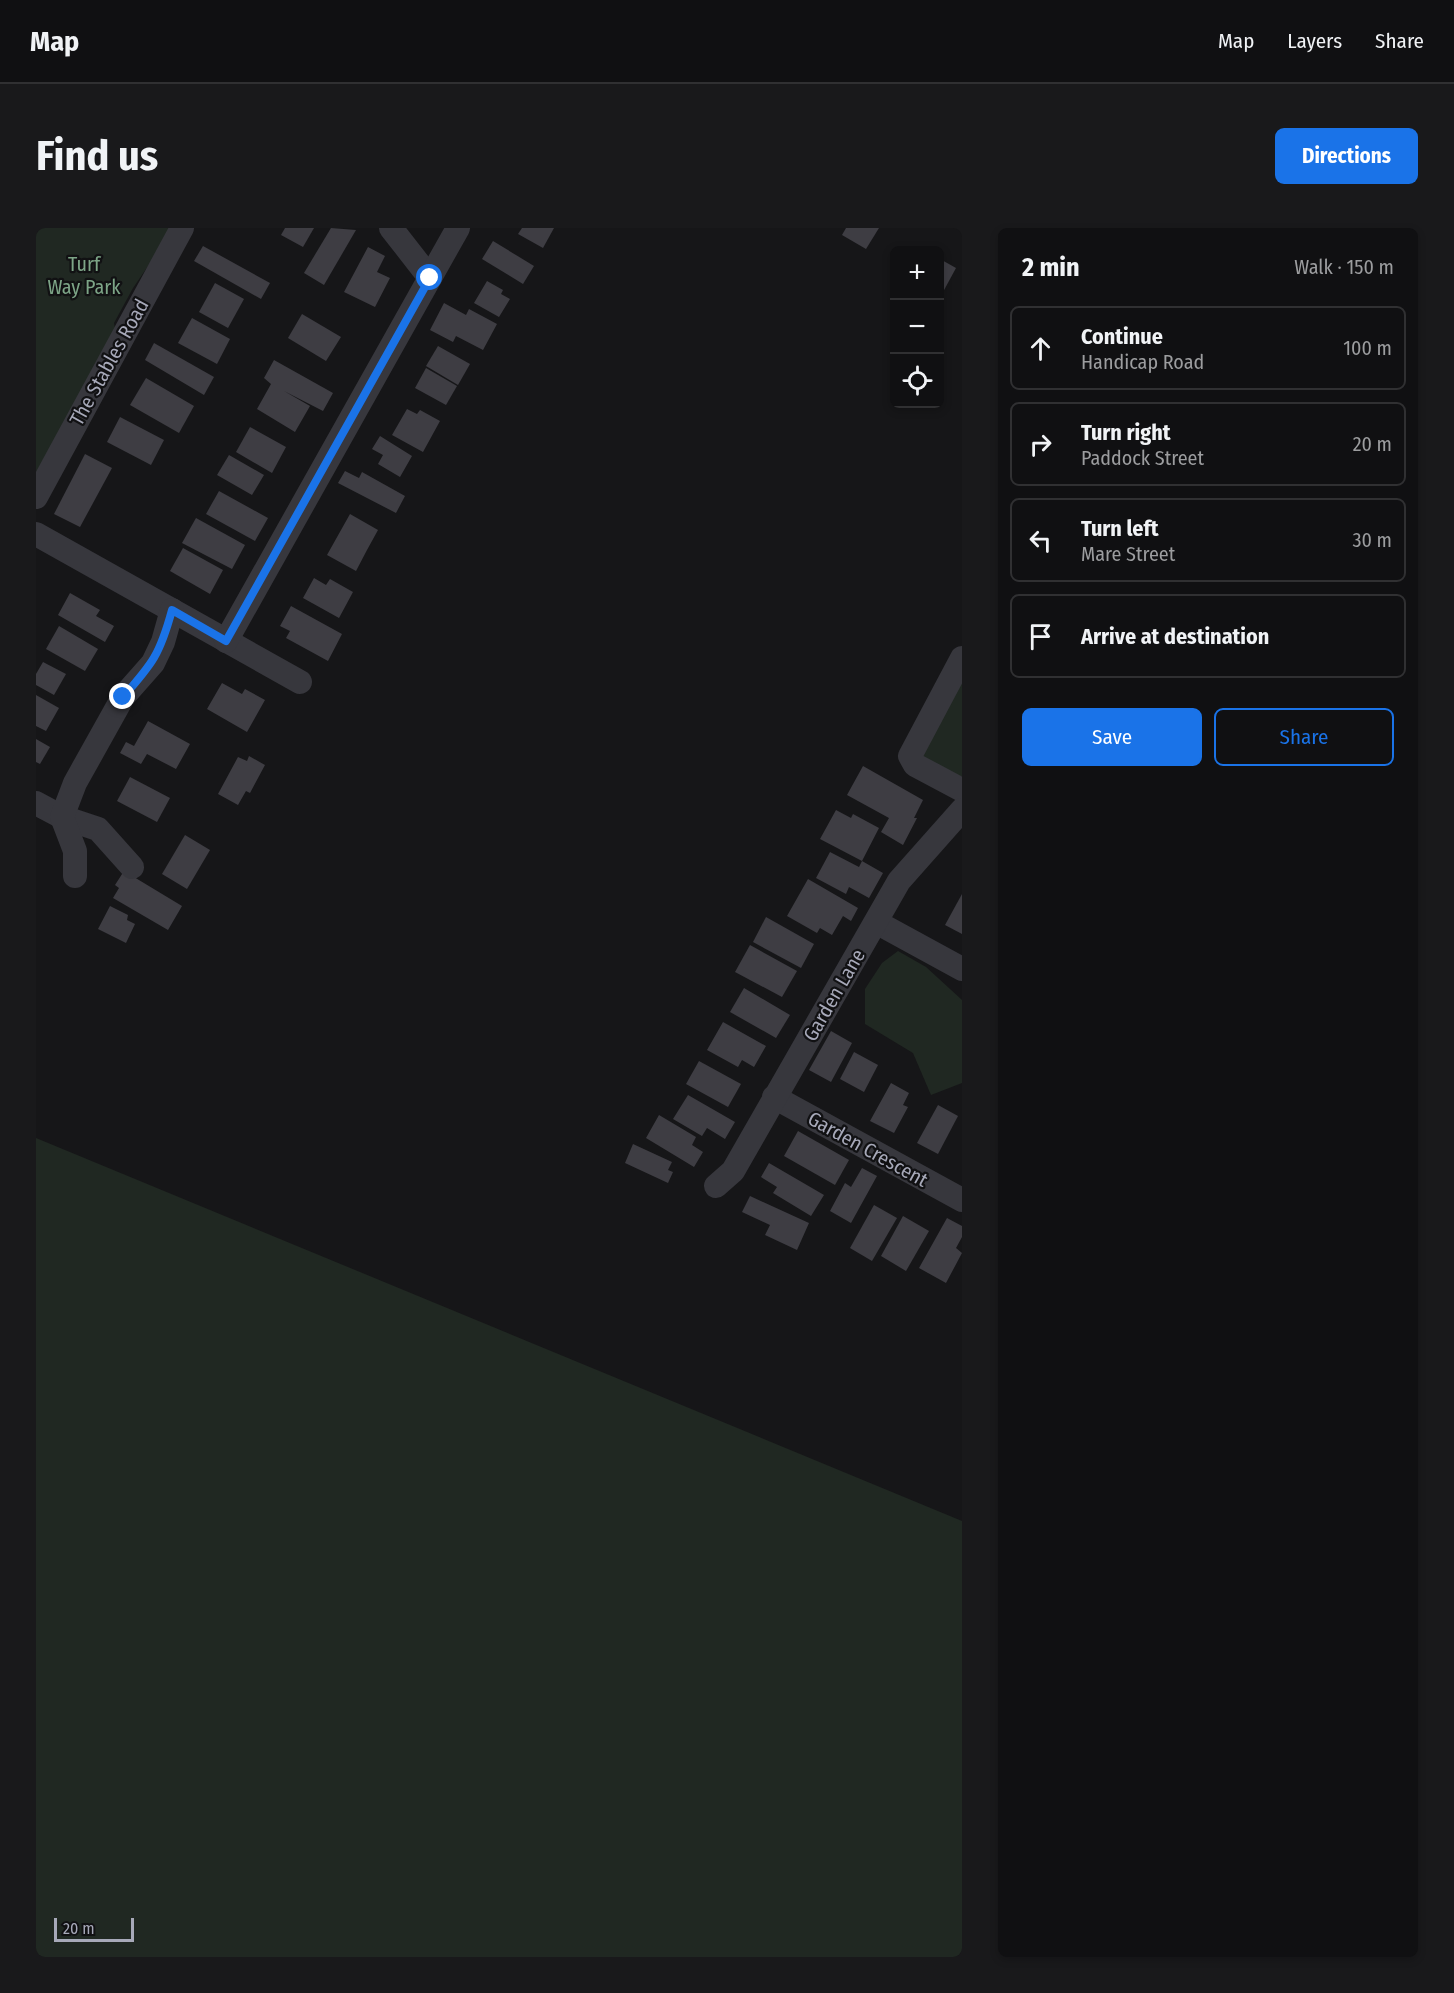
<!DOCTYPE html>
<html lang="en">
<head>
<meta charset="utf-8">
<style>
	body { margin:0; font-family:"Fira Sans Condensed",sans-serif; background:#19191b; color:#f1f3f6 }
	.controls { position:absolute; right:18px; top:18px; display:grid; overflow:hidden; border-radius:9px; box-shadow:0 3px 9px #0003 }
	.controls button { width:54px; height:54px; display:grid; place-items:center; padding:0; border:0; border-bottom:2px solid #303032; background:#101012; color:#f1f3f6; font:30px sans-serif }
	.scale { position:absolute; left:18px; bottom:15px; width:80px; box-sizing:border-box; padding-left:6px; border:3px solid #a7a9b9; border-top:0; font-size:16px; line-height:21px; white-space:nowrap; color:#a7a9b9; -webkit-text-stroke:4px #111113; paint-order:stroke }
	.stop { position:absolute; width:18px; height:18px; margin:-14px; border:4px solid #1a73e8; border-radius:50%; background:#fff }
	.stop.end { background:#1a73e8; border-color:#fff; box-shadow:0 2px 6px #0008 }
	.list { margin:0; padding:0; list-style:none }
	h2 { display:flex; justify-content:space-between; align-items:center; height:78px; margin:0; padding:0 24px; font-size:26px }
	h2 small { font-size:20px; font-weight:400; color:#9c9d9f }
	.list li { display:grid; grid-template-columns:39px 1fr auto; gap:18px; align-items:center; box-sizing:border-box; height:84px; margin:0 12px 12px; padding:0 12px; border:2px solid #303032; border-radius:9px }
	.list b { display:block; font-size:22px; white-space:nowrap }
	.list p { margin:0; font-size:20px; white-space:nowrap; color:#9c9d9f }
	.list em { font-size:20px; font-style:normal; color:#9c9d9f }
	.actions { display:flex; gap:12px; padding:18px 24px }
	.actions a { flex:1; padding:14px 0; border:2px solid #1a73e8; border-radius:9px; text-align:center; font-size:21px; color:#1a73e8 }
	.actions .main { background:#1a73e8; color:#fff }
	.icon { flex:none; width:33px; height:33px; fill:none; stroke:currentColor; stroke-width:2; stroke-linecap:round; stroke-linejoin:round }
	.map { position:relative; flex:none; width:926px; height:1729px; overflow:hidden; border-radius:9px }
	header { display:flex; align-items:center; gap:36px; box-sizing:border-box; height:84px; padding:0 30px; background:#101012; border-bottom:2px solid #303032 }
	header strong { font-size:28px }
	nav { display:flex; gap:33px; margin-inline-start:auto; font-size:21px }
	.intro { display:flex; align-items:center; justify-content:space-between; box-sizing:border-box; height:144px; padding:0 36px }
	h1 { margin:0; font-size:42px }
	.button { padding:15px 27px; border-radius:9px; background:#1a73e8; color:#fff; font-size:21px; font-weight:700 }
	main { display:flex; gap:36px; padding:0 36px }
	aside { flex:1; background:#101012; border-radius:9px; box-shadow:0 3px 9px #0003 }
	.map>svg:first-child { display:block }
</style>
</head>
<body>
<header>
<strong>Map</strong>
<nav><a>Map</a><a>Layers</a><a>Share</a></nav>
</header>
<div class="intro"><h1>Find us</h1><a class="button">Directions</a></div>
<main>
<div class="map">
<svg width="926" height="1729" viewBox="0 0 926 1729">
	<rect width="100%" height="100%" fill="#161618"/>
	<g fill="#202822">
		<polygon points="0,0 138,0 97,60 78,95 79,101 64,134 0,244"/>
		<polygon points="926,448 926,548 919,549 887,532 885,520"/>
		<polygon points="862,723 890,739 926,772 926,855 895,867 877,825 829,796 829,761 846,735"/>
		<polygon points="0,910 926,1293 926,1729 0,1729"/>
	</g>
	<g fill="#3e3d43">
		<polygon points="249,0 278,0 267,19 245,7"/>
		<polygon points="295,0 320,2 288,57 268,45"/>
		<polygon points="486,0 518,0 507,20 482,6"/>
		<polygon points="810,0 843,0 830,21 806,7"/>
		<polygon points="457,13 498,38 487,56 446,31"/>
		<polygon points="167,18 234,55 225,71 158,33"/>
		<polygon points="332,19 349,28 341,44 354,50 339,79 308,64"/>
		<polygon points="904,31 920,40 907,64 904,63"/>
		<polygon points="451,53 467,62 465,66 474,71 463,89 438,75"/>
		<polygon points="179,55 208,71 192,100 163,84"/>
		<polygon points="408,75 430,87 433,81 461,96 447,122 420,108 417,114 394,102"/>
		<polygon points="266,86 305,109 290,133 252,110"/>
		<polygon points="156,90 194,111 181,136 142,115"/>
		<polygon points="118,115 178,149 168,167 109,132"/>
		<polygon points="402,118 434,136 422,157 390,138"/>
		<polygon points="238,132 297,165 287,183 248,163 274,178 259,204 221,181 235,156 228,150"/>
		<polygon points="390,140 421,158 410,177 379,160"/>
		<polygon points="110,150 158,178 143,205 94,177"/>
		<polygon points="371,181 381,186 384,182 404,193 387,224 356,207"/>
		<polygon points="84,189 128,212 115,237 71,214"/>
		<polygon points="214,199 250,219 236,245 200,224"/>
		<polygon points="344,208 376,228 364,249 342,236 347,227 336,221"/>
		<polygon points="49,226 76,240 44,299 18,286"/>
		<polygon points="193,227 228,247 216,267 181,247"/>
		<polygon points="309,243 323,250 326,244 369,268 360,285 302,255"/>
		<polygon points="183,263 232,290 219,313 170,286"/>
		<polygon points="314,286 342,302 331,322 322,318 331,322 320,343 291,327"/>
		<polygon points="160,290 209,317 196,341 146,315"/>
		<polygon points="147,320 187,342 174,366 134,343"/>
		<polygon points="278,350 290,357 294,351 317,364 303,390 267,370"/>
		<polygon points="34,365 64,382 60,388 78,398 69,414 22,387"/>
		<polygon points="255,378 306,406 292,433 250,410 254,403 244,398"/>
		<polygon points="23,398 62,421 49,443 10,421"/>
		<polygon points="7,434 30,446 18,467 0,457 0,446"/>
		<polygon points="186,455 206,466 209,461 229,472 211,504 171,481"/>
		<polygon points="0,467 23,480 10,503 0,498"/>
		<polygon points="112,493 154,516 140,541 111,526 105,536 84,525 90,514 98,518"/>
		<polygon points="0,511 14,519 4,536 0,534"/>
		<polygon points="213,528 229,537 214,565 210,563 202,577 182,566 202,529 211,533"/>
		<polygon points="827,538 887,572 878,590 881,590 867,617 845,604 853,590 811,567"/>
		<polygon points="94,549 134,570 121,594 81,573"/>
		<polygon points="800,582 815,590 817,586 843,600 826,633 784,611"/>
		<polygon points="149,607 174,622 151,661 126,646"/>
		<polygon points="794,624 823,639 826,633 847,645 833,670 813,659 810,666 780,650"/>
		<polygon points="88,643 146,678 132,702 77,670 83,660 79,657"/>
		<polygon points="772,651 822,680 815,693 807,688 796,707 784,700 781,705 751,688"/>
		<polygon points="926,666 926,706 909,697"/>
		<polygon points="74,678 92,687 91,692 99,696 90,715 62,701"/>
		<polygon points="730,689 778,716 765,740 717,714"/>
		<polygon points="714,717 761,743 746,769 699,744"/>
		<polygon points="708,760 754,787 740,810 694,784"/>
		<polygon points="687,794 730,818 718,839 706,832 702,839 671,822"/>
		<polygon points="795,803 816,815 795,854 773,842"/>
		<polygon points="818,824 842,837 828,864 804,851"/>
		<polygon points="663,833 705,856 692,879 650,856"/>
		<polygon points="855,855 873,865 867,877 872,879 858,905 834,893"/>
		<polygon points="652,867 699,894 689,911 671,900 666,908 637,891"/>
		<polygon points="902,877 922,888 902,926 881,915"/>
		<polygon points="623,887 660,909 656,917 667,924 658,939 610,910"/>
		<polygon points="762,903 813,932 799,957 748,928"/>
		<polygon points="597,916 636,934 632,942 637,944 632,955 589,935"/>
		<polygon points="733,935 788,967 775,988 737,965 741,959 725,949"/>
		<polygon points="826,940 841,948 815,995 794,983 809,955 815,959"/>
		<polygon points="714,968 773,995 761,1022 729,1007 734,997 706,984"/>
		<polygon points="838,977 861,990 836,1033 814,1020"/>
		<polygon points="867,988 893,1003 870,1043 845,1028"/>
		<polygon points="911,990 926,998 926,1009 920,1020 926,1025 910,1055 883,1040"/>
	</g>
	<g fill="none" stroke-linecap="round" stroke-linejoin="round">
		<g stroke="#37373d" stroke-width="24">
			<polyline points="355,0 394,50"/>
			<polyline points="0,269 146,0"/>
			<polyline points="0,306 264,454"/>
			<polyline points="190,413 422,0"/>
			<polyline points="926,430 874,528 879,537 926,562"/>
			<polyline points="0,575 26,589 62,601 96,639"/>
			<polyline points="39,648 39,623 26,589 39,555 87,469 117,435 127,414 136,382"/>
			<polyline points="840,694 926,741"/>
			<polyline points="738,869 926,972"/>
			<polyline points="680,958 697,943 863,653 926,582"/>
		</g>
	</g>
	<g fill="none" stroke-linecap="round" stroke-linejoin="round">
		<path stroke="#1a73e8" stroke-width="8" d="M87,469C117,435 124,426 136,382L190,413L394,50"/>
	</g>
	<g text-anchor="middle" stroke-width="4.5" stroke-linejoin="round" paint-order="stroke">
		<g font-size="20" fill="#7da587" stroke="#111113">
			<text x="48" y="43">Turf<tspan x="48" dy="23">Way Park</tspan></text>
		</g>
		<g font-size="20" fill="#a7a9b9" stroke="#111113">
			<text transform="translate(73 134) rotate(-61)" y="7">The Stables Road</text>
			<text transform="translate(798 767) rotate(-60)" y="7">Garden Lane</text>
			<text transform="translate(832 921) rotate(29)" y="7">Garden Crescent</text>
		</g>
	</g>
</svg>
<div class="controls">
<button>+</button>
<button>−</button>
<button><svg class="icon" aria-label="locate" viewBox="0 0 24 24"><circle cx="12" cy="12" r="6"/><path d="M12 2v4M12 18v4M2 12h4M18 12h4"/></svg></button>
</div>
<div class="scale">20 m</div>
<div class="stop" style="left:394px;top:50px"></div>
<div class="stop end" style="left:87px;top:469px"></div>
</div>
<aside>
<h2>2 min<small>Walk · 150 m</small></h2>
<ul class="list">
<li><svg class="icon" aria-label="ahead" viewBox="0 0 24 24"><path d="M12 20V5M6 11l6-6 6 6"/></svg><div><b>Continue</b><p>Handicap Road</p></div><em>100 m</em></li>
<li><svg class="icon" aria-label="right" viewBox="0 0 24 24"><path d="M7 20v-9h11M14 6l5 5-5 5"/></svg><div><b>Turn right</b><p>Paddock Street</p></div><em>20 m</em></li>
<li><svg class="icon" aria-label="left" viewBox="0 0 24 24"><path d="M17 20v-9H6M10 6l-5 5 5 5"/></svg><div><b>Turn left</b><p>Mare Street</p></div><em>30 m</em></li>
<li><svg class="icon" aria-label="arrive" viewBox="0 0 24 24"><path d="M6 21V4h12l-3 4 3 4H6"/></svg><div><b>Arrive at destination</b></div></li>
</ul>
<div class="actions"><a class="main">Save</a><a>Share</a></div>
</aside>
</main>
</body>
</html>
